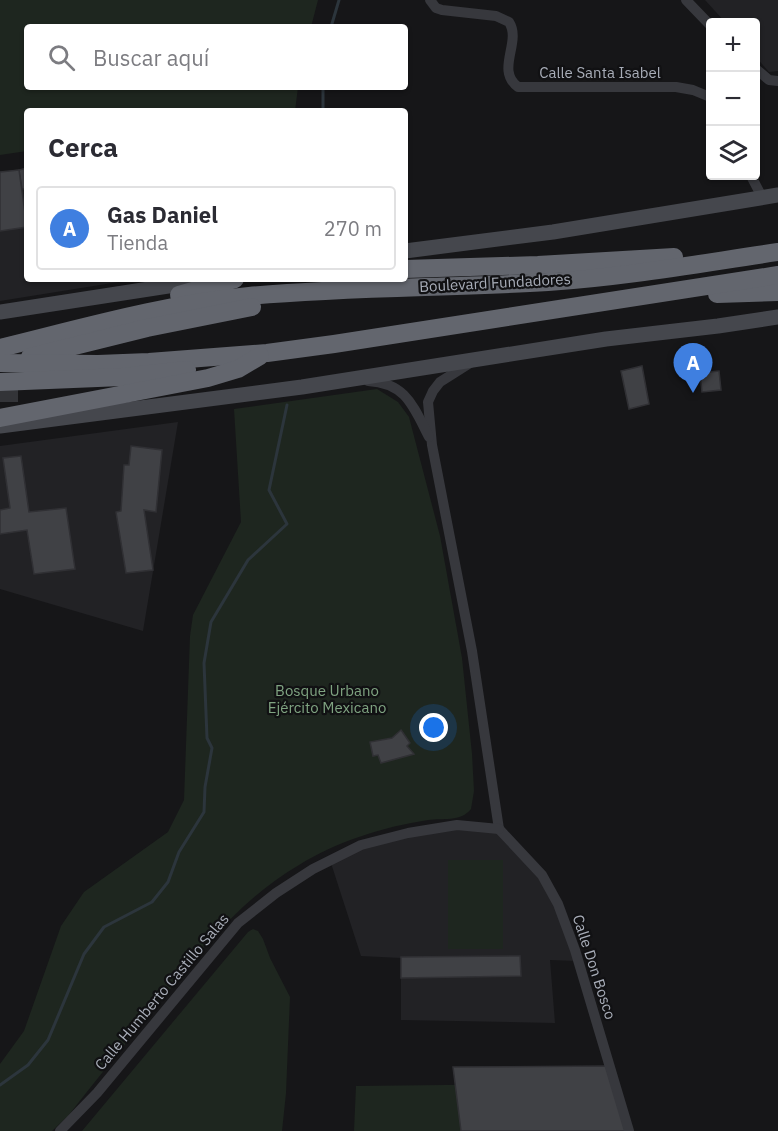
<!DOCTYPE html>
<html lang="es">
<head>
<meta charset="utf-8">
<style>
	body { margin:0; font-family:"IBM Plex Sans",sans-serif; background:#f7f7f7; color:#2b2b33 }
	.controls { position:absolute; right:18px; top:18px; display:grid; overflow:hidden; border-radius:6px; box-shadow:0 2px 4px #0004 }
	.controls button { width:54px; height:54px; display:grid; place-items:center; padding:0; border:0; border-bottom:2px solid #e1e1e2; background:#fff; color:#2b2b33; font:30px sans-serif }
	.you { position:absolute; left:434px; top:728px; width:21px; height:21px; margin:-15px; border:4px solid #fff; border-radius:50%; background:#1a73e8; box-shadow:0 0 0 9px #1a73e833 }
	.badge { display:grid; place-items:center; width:39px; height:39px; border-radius:50%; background:#856733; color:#fff; font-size:20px; font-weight:700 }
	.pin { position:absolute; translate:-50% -50px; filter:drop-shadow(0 2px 3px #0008) }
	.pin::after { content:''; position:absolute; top:32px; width:21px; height:18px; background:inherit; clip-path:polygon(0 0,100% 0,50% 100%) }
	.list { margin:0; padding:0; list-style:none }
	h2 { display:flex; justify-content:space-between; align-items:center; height:78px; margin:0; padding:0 24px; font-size:26px }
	h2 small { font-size:20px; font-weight:400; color:#7c7c81 }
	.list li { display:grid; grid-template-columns:39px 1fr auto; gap:18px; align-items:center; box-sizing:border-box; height:84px; margin:0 12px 12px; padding:0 12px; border:2px solid #e1e1e2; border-radius:6px }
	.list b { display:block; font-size:22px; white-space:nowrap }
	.list p { margin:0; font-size:20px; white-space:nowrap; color:#7c7c81 }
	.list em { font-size:20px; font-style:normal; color:#7c7c81 }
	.icon { flex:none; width:33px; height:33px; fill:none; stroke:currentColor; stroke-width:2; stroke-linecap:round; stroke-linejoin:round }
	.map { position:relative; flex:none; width:778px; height:1131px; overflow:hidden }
	.search { position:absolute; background:#fff; box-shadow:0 2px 4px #0004; left:24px; top:24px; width:384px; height:66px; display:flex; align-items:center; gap:15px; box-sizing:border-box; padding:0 21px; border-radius:6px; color:#7c7c81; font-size:22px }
	.panel { position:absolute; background:#fff; box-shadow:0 2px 4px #0004; left:24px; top:108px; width:384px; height:174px; border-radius:6px }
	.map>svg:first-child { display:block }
</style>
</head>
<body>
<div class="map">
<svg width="778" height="1131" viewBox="0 0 778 1131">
	<rect width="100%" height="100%" fill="#161618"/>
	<g fill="#222225">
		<polygon points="705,0 778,0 778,71 769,72 756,57 756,22 725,22"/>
		<polygon points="27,168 27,279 137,279 0,301 0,172"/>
		<polygon points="178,422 143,631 0,589 0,446"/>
		<polygon points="438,828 499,829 542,875 578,961 550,960 555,1023 401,1020 401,958 361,956 330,860 361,845"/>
	</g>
	<g fill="#1e261f">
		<polygon points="0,0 318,0 311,27 27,27 27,87 298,87 295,111 27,111 27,151 0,155"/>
		<path d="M377,389L398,402L409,417L440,536L462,658L472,754L474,791L471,809C461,822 442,818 428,820C383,827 338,841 299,865C240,900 205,946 163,998C131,1037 99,1076 68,1116L52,1131H0V1064L24,1031L61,926L84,892L168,832L184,800L190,636L193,615L241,522L234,409Z"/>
		<rect x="448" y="860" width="55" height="89"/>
		<polygon points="253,929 258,931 263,939 270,958 290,997 286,1093 282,1131 82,1131 248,932"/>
		<polygon points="612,1083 627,1131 354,1131 356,1086"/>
	</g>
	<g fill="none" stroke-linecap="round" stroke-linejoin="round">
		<g stroke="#2c353c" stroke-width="3">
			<polyline points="331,27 339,0"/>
			<polyline points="323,87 323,111"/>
			<polyline points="0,1085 28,1065 48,1040 84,954 104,927 152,902 168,882 179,852 204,812 205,787 212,748 207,738 204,663 211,622 248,560 287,524 269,490 287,405"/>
		</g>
	</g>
	<g fill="#404145" stroke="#303034" stroke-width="1.5">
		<polygon points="27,168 27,189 22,189 19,170"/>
		<polygon points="19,170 27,227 0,231 0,172"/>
		<polygon points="642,366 649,404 629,409 621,371"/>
		<polygon points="719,371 721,390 702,392 700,373"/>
		<polygon points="131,446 162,450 156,512 144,510 153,570 126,573 116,512 121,511 124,465 129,465"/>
		<polygon points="21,456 29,512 66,508 75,569 34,574 27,530 0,534 0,510 10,508 3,458"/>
		<polygon points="401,730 410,743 407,746 414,754 381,763 378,755 373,756 370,742 392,738"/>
		<polygon points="520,956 521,976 401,978 401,957"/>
		<polygon points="609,1066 629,1131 461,1131 453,1067"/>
	</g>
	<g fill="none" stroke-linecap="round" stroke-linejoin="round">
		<polyline stroke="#333438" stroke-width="18" stroke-dasharray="18 9" stroke-linecap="butt" points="0,393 22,393"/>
		<g stroke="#37383d" stroke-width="10">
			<path d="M430,0L436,8L442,10L496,16L509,22C522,42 495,70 518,87H676L693,90L710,97"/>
			<polyline points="686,0 710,25"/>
			<polyline points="756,69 769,80 778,81"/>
			<polyline points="751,176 762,197"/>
			<polyline points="470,363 440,382 433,391 428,402 432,445 472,651 499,829"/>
			<path d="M368,381C406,383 413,406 429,437"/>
			<polyline points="499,829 542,875 558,904 575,950 629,1131"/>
			<polyline points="60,1131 97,1093 238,923 276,893 313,869 361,845 408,833 457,825 499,829"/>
		</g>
		<g stroke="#45474d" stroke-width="15">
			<polyline points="405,251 553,232 778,195"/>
			<polyline points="0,312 207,280"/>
			<polyline points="0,426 302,387 606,339 718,326 778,317"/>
		</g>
		<g stroke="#63666e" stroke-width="18">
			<polyline points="405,269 538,265 674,257"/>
			<polyline points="717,294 778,292"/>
			<polyline points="179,295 235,279"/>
			<path d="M0,348C82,328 165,304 249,296C348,287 449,288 548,282C625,277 702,263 778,252"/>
			<polyline points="30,357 147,328 252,307"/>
			<polyline points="0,363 98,364 149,362 267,353 334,344 778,275"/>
			<polyline points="0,382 122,377 187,370"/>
			<polyline points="0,418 208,378 238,369 260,356"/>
		</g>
	</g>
	<g text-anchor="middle" stroke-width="4.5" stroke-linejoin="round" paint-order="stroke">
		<g font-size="15" fill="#a8adb8" stroke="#111113">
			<text x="600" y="78">Calle Santa Isabel</text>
			<text transform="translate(495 283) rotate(-3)" y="5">Boulevard Fundadores</text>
			<text transform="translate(594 967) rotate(72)" y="5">Calle Don Bosco</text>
			<text transform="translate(162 992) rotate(-50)" y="5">Calle Humberto Castillo Salas</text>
		</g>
		<g font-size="15" fill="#7fa381" stroke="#111113">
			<text x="327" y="696">Bosque Urbano<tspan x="327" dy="17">Ejército Mexicano</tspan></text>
		</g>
	</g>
</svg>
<div class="controls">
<button>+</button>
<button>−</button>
<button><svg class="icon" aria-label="layers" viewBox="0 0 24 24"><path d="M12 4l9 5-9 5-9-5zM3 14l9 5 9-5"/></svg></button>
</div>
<div class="you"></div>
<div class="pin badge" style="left:693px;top:393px;background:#3f7fe0">A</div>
<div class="search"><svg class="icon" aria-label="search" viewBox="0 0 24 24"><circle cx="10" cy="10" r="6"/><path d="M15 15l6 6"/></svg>Buscar aquí</div>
<section class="panel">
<h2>Cerca<small></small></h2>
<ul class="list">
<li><span class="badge" style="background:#3f7fe0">A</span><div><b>Gas Daniel</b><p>Tienda</p></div><em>270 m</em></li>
</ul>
</section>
</div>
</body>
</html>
